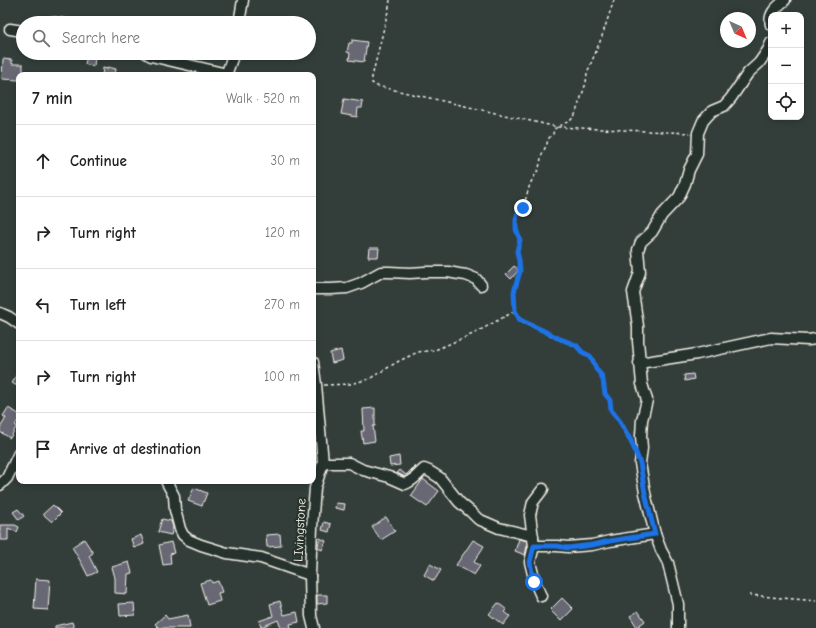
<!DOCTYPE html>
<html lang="en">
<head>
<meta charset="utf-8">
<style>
	body { margin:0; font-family:"Comic Neue",sans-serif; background:#f6f6f6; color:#222 }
	.controls { position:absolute; right:12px; top:12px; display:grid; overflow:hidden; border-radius:8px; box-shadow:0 2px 6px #0003 }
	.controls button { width:36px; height:36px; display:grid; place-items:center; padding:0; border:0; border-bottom:1px solid #e0e0e0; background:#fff; color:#222; font:20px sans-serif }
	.compass { position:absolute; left:720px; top:12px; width:36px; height:36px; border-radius:50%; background:#fff; box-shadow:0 2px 6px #0003; rotate:136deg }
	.stop { position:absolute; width:12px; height:12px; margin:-9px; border:3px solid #1a73e8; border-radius:50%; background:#fff }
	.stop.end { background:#1a73e8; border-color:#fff; box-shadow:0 1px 4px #0008 }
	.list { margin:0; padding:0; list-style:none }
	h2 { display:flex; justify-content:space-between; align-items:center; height:52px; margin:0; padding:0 16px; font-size:17px }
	h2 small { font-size:13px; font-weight:400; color:#767676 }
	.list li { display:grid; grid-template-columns:26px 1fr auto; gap:12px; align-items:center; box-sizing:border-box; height:72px; padding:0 16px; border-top:1px solid #e0e0e0 }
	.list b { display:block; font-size:15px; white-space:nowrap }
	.list em { font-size:13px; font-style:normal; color:#767676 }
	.icon { flex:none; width:22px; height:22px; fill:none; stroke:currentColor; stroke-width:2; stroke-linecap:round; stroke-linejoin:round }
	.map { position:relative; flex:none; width:816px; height:628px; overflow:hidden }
	.search { position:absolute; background:#fff; box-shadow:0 2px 6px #0003; left:16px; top:16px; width:300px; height:44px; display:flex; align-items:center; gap:10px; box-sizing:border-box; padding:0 14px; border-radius:22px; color:#767676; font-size:15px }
	.panel { position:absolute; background:#fff; box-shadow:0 2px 6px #0003; left:16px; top:72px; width:300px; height:412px; border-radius:8px }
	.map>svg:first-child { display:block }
</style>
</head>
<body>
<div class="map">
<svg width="816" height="628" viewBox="0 0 816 628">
	<rect width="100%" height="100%" fill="#333e3b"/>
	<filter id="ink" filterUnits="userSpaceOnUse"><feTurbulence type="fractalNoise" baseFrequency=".025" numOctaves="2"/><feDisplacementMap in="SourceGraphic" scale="8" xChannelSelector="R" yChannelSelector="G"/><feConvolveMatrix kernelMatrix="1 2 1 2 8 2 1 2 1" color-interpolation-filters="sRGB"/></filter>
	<g filter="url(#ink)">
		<g fill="#676875" stroke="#f4f1e8">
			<polygon points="50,16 78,20 77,23 49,23"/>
			<polygon points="352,40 367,42 364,62 349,60 350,53 347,52 349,43 352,43"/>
			<polygon points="87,55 95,57 94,66 85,64"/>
			<polygon points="3,59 12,60 12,64 23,64 23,75 19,75 19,80 2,79"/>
			<polygon points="108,67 116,69 115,75 102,75 103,68 107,69"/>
			<polygon points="344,99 363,102 362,108 358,108 357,117 341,114"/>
			<polygon points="369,248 379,248 378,257 368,257"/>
			<polygon points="514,266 519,270 511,279 506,274"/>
			<polygon points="341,350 343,360 332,363 330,353"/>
			<polygon points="19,370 19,387 12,383"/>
			<polygon points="693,374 694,379 685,381 684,375"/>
			<polygon points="8,408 19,414 19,419 15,425 17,426 10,438 0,432 0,428 6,418 3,416"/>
			<polygon points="375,408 375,426 373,426 375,441 363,443 361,431 364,431 363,409"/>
			<polygon points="399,456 400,465 390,466 389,458"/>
			<polygon points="415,466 416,467 409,474 405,477 397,473 400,470 406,475"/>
			<polygon points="423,479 439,491 427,507 411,496"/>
			<polygon points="194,488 207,493 202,506 188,501"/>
			<polygon points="336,503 345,504 344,510 335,508"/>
			<polygon points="53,505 61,513 52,522 43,514"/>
			<polygon points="18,509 24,516 19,520 13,512"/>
			<polygon points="386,517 395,531 381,540 372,527"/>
			<polygon points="162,519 171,521 173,527 171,535 158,532"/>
			<polygon points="324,522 331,524 329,532 322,530"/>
			<polygon points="0,525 15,525 19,527 17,532 8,528 8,540 0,540"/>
			<polygon points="280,534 281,546 267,547 266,535"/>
			<polygon points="141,535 144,544 134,548 131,539"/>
			<polygon points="320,538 326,541 322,550 318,548 318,545"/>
			<polygon points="84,539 93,553 89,556 97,572 88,576 82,564 72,547"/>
			<polygon points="519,539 527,541 527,546 525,555 515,551"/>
			<polygon points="473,540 484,546 474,562 480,566 474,575 456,565"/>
			<polygon points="171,542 174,553 170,554 171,564 163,565 159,545"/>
			<polygon points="129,562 132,573 128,574 127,594 115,593 115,578 112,567"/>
			<polygon points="430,564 441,570 434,581 424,575"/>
			<polygon points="36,579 50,580 48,610 34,609"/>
			<polygon points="211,580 212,583 218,581 222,592 218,593 220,601 207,605 200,583"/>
			<polygon points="317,595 327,595 327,603 317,604"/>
			<polygon points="562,598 573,609 561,621 550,610"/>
			<polygon points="280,601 284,615 297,612 299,622 290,624 291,628 281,628 278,620 261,627 259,621 273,616 270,604"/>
			<polygon points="134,603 135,615 120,616 119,604"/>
			<polygon points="498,603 507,610 505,612 510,616 503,625 489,614"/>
			<polygon points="638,611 645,621 637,627 630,616"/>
			<polygon points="165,615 168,619 188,615 190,628 159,628 155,624"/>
			<polygon points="72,622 74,628 55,628 55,626"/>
		</g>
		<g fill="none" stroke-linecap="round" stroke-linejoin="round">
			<g stroke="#f4f1e8" stroke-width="13">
				<g id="minor">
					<polyline points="239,23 243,0"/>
					<path d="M771,25C768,13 777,7 785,0"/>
					<polyline points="10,29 23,31"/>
					<polyline points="146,53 151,56 227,74"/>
					<polyline points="226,75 234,53"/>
					<polyline points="313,289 331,289 347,288 361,283 381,272 389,272 410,273 425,272 448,272 459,274 466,275 476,279 481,285"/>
					<polyline points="0,313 9,317 19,324"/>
					<polyline points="313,362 316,385 323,463 315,488 312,527 310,575 311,616 314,628"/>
					<polyline points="639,363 697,354 771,338 808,340 816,339"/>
					<path d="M323,463H349L363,470L389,477L405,484C415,480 417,475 424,469L429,471L440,478L459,502L471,512L478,519L499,528L533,536"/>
					<polyline points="166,481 174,496 175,510 180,529 183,535 189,540 201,545 227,553 261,558 310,575"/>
					<polyline points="0,485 7,478 19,453"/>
					<polyline points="534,546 557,546 568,547 592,545 610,541 655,534"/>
					<polyline points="541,596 535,582 530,562 534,546 530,515 533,502 543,489"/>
					<polyline points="678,628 678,604 668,563 661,550 655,534 645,493 640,463 642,448 641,436 642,420 647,400 642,384 638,341 638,326 633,292 640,272 638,250 641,242 652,232 662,215 679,197 685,184 689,170 697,154 698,133 703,121 712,111 724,106 731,98 748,73 759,63 768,50 771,43"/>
				</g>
			</g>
			<g stroke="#f4f1e8" stroke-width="1.5" stroke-dasharray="3 3" stroke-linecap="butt">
				<polyline points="390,0 389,7 372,77 372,83 377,86 557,127 690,133"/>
				<polyline points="614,0 601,39 587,73 586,83 575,115 571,120 554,129 553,134 549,138 546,146 542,154 539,168 530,184 523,208 518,212 516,215 516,229 520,240 517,251 519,261 519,271 514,292 515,311 520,320 542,330 558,339 575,345 582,352 590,356 592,359 596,369 601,375 603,380 605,394 610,400 611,410 619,420 633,446"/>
				<polyline points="324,385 350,384 369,379 399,361 418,352 435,350 473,334 515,311"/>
				<polyline points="749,595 816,601"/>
			</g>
			<use href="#minor" stroke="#26332d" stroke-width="10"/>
		</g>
	</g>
	<g fill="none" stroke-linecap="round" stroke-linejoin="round" filter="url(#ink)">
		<polyline stroke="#1a73e8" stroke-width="5" points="523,208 518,212 516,220 516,229 520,240 517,251 519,261 520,271 514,292 515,311 520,320 542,330 558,338 576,345 582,352 590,356 592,359 596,369 601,375 603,380 605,394 610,400 611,410 619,420 631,441 640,463 645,493 655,534 610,541 592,545 568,548 557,546 534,546 530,562 534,582"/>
	</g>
	<g text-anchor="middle" stroke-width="4" stroke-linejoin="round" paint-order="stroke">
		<g font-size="13" fill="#f4f1e8" stroke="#26332d">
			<text transform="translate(299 530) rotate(-87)" y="5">LIvingstone</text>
		</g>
	</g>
</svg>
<div class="controls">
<button>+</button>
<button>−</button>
<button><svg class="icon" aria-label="locate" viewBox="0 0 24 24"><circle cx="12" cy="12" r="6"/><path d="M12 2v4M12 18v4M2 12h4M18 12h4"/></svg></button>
</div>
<svg class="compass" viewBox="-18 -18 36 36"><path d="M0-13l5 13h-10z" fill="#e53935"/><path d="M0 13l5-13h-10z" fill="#767676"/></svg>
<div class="stop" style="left:534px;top:582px"></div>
<div class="stop end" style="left:523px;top:208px"></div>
<div class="search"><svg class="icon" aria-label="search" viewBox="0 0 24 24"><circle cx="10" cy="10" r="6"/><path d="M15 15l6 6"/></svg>Search here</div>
<section class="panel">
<h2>7 min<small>Walk · 520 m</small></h2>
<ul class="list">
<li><svg class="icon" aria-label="ahead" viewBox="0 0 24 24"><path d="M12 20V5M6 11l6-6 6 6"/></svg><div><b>Continue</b></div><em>30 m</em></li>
<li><svg class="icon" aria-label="right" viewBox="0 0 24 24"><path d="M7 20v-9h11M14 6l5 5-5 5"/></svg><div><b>Turn right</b></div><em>120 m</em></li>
<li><svg class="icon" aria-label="left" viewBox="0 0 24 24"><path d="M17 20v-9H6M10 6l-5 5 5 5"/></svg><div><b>Turn left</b></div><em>270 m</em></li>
<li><svg class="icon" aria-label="right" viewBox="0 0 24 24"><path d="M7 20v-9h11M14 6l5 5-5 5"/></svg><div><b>Turn right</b></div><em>100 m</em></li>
<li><svg class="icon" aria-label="arrive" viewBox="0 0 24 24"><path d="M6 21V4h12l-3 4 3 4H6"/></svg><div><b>Arrive at destination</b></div></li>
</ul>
</section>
</div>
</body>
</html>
